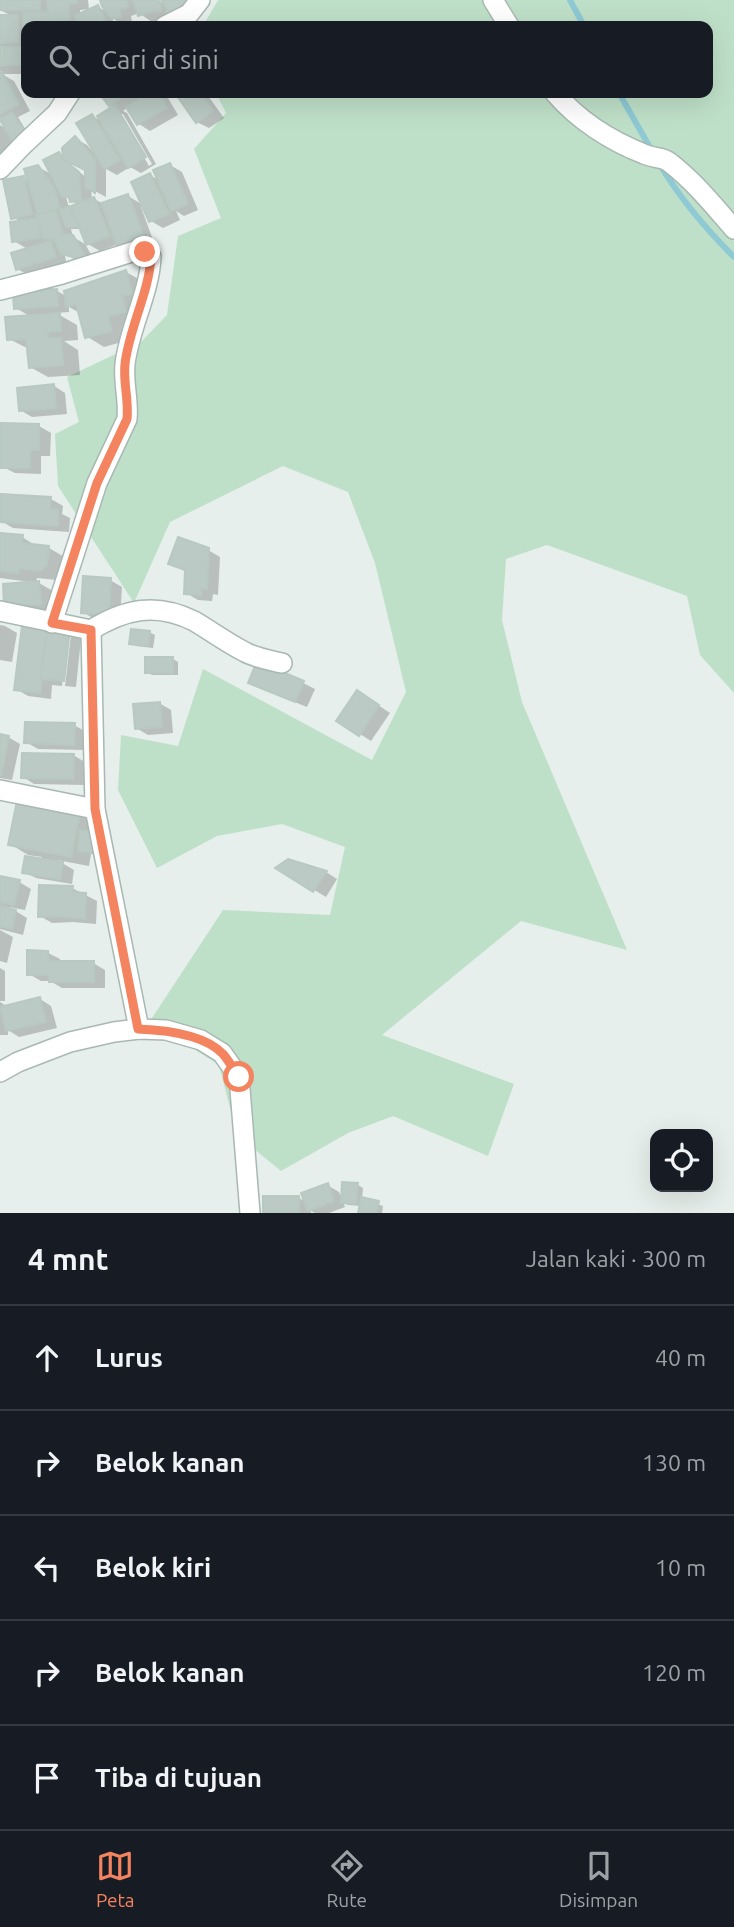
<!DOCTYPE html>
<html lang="id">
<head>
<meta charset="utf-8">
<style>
	body { margin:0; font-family:Ubuntu,sans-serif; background:#20242c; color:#f1f3f6 }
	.controls { position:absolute; right:21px; bottom:21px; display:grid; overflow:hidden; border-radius:14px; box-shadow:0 7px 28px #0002 }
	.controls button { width:63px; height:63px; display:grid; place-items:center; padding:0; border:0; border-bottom:2px solid #363941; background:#171b24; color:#f1f3f6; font:35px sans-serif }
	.stop { position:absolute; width:21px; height:21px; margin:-16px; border:5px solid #f4845f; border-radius:50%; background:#fff }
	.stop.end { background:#f4845f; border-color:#fff; box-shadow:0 2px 7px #0008 }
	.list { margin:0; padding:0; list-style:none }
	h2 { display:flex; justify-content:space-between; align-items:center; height:91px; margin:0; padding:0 28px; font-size:30px }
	h2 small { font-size:23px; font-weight:400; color:#9ea1a6 }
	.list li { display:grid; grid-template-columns:46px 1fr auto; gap:21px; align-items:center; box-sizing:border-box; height:105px; padding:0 28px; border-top:2px solid #363941 }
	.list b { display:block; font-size:26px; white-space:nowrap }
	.list em { font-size:23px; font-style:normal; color:#9ea1a6 }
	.icon { flex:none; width:38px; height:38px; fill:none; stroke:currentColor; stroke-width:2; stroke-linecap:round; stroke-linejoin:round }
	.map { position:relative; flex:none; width:734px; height:1213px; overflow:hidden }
	.search { position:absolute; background:#171b24; box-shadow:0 7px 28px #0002; left:21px; right:21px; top:21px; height:77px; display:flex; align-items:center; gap:18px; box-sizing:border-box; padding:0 24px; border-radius:14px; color:#9ea1a6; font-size:26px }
	.sheet { height:616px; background:#171b24 }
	nav { display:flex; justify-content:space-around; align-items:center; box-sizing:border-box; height:98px; border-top:2px solid #363941; background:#171b24; font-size:19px; color:#9ea1a6 }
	nav a { display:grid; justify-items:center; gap:4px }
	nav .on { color:#f4845f }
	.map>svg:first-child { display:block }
</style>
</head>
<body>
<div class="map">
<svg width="734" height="1213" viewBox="0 0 734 1213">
	<rect width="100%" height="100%" fill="#e6efeb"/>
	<polygon fill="#bfe0c8" points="218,0 734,0 734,693 700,655 687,596 547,545 506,559 502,620 522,702 627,950 521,921 382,1035 514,1084 488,1156 393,1116 348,1133 281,1171 237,1135 219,1065 150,1021 223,910 330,915 345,847 282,824 217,836 157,868 118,790 121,735 178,746 203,669 372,760 406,692 375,563 348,492 283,466 170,522 134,603 58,486 55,434 79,422 67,377 141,342 167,315 178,236 221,218 194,149 226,113 216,93 708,93 708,26 203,26"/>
	<g fill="#0003" fill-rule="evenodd">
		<polygon points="0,0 88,0 89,9 80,10 80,15 98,7 109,13 102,0 159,0 166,7 164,0 180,0 196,8 152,22 139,13 131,16 132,23 124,25 112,18 115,26 26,26 26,74 3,74 0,71 0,49 5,49 0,46 0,16 12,16 0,10"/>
		<polygon points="2,74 14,81 30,111 18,117 30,137 21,151 9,160 0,155 0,125 8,130 3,119 0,118 0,75"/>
		<path d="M101,93H137L142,100L154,93H159L168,98L178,115L150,131L139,124L128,107L123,111L127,113L156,164L141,173L130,167L117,175L106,169V197L91,189L92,200L94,199L104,204L128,196L143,205L150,175L160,181L170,165L182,172L198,210L184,216L176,211L180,220L163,228L151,221L144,206L141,207L154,243L130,252L118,244L100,251L88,244L82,229H71L73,237L85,244L96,263L74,259L64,253L67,264L29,275L17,269L29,250L14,241L21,222L13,217L24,178L29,181L38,167L53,175L59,154L64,157L76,139L87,145L94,153L95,152L92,116L103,122L114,107L110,105ZM119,114H123L152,164L149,166ZM74,163L94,173L87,178L71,165ZM66,197L79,205L74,211L69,208Z"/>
		<polygon points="177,93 206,93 224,118 209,128 197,122"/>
		<polygon points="126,272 144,282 129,340 104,347 86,336 80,313 69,307 69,312 56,313 77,325 78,340 64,341 78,350 80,375 48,377 30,367 29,349 9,339 31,317 16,308 46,284 67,297"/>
		<polygon points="54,386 65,393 67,414 32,417 20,410"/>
		<polygon points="39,426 51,433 50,456 41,456 41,474 15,473 3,467 3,455 0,452 0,437"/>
		<polygon points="3,496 51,499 63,506 62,514 70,518 69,532 13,528 1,521"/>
		<polygon points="0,534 22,537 38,547 49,548 66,558 57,580 37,578 36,583 39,583 51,590 52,610 17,611 6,604 31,582 0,578"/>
		<polygon points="208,550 220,557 218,595 213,594 212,601 198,600 186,593 187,572 170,563"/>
		<polygon points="110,580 122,587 120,620 94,619 83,612"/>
		<polygon points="0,625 5,626 17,633 12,662 0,660"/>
		<polygon points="69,632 81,639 76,687 65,686 71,635 67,635 62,686 52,685 51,699 28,696 16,689"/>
		<polygon points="149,632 155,635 153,648 136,646 131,643"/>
		<polygon points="173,659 178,662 178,675 152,675 147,672"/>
		<polygon points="303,683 315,689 307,707 262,689"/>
		<polygon points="369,699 390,713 371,741 360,734"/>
		<polygon points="159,703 171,710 173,733 148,735 136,728"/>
		<polygon points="74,725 86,732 85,750 38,749 26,742"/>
		<polygon points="0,736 8,737 20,744 12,780 0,778"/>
		<polygon points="73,755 85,762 85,785 34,784 23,777"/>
		<polygon points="79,815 97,825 98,855 91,854 89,866 57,860 74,870 72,884 36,878 24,872 41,860 42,857 28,855 10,844"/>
		<polygon points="278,868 326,872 337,879 326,897"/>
		<polygon points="0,878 19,882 31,889 25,910 9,907 27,918 23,935 0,929"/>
		<polygon points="72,888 97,901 96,924 73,922 52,923 40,916"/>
		<polygon points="0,930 13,937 7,963 0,961"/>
		<polygon points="48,953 60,959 60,963 93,963 105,970 105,988 62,988 50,981 41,981 29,974"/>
		<polygon points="0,968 5,971 5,1001 0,1001"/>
		<polygon points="40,999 51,1006 57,1028 19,1037 8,1030 8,1035 0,1035 0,1002 8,1007"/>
		<polygon points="327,1185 339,1192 343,1201 358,1185 363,1188 362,1199 383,1206 382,1213 359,1213 361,1206 348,1205 343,1202 345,1207 329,1213 315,1213 311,1211 311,1213 265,1213 265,1198 299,1198 306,1202"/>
	</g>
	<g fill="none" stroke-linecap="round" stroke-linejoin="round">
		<g stroke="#8ec9d4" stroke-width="6">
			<polyline points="570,0 584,26"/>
			<polyline points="619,93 652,151"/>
			<path d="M659,163C679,197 706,229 734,257"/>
		</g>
	</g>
	<g fill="#bbcac4" stroke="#b8c9c2" stroke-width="2">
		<rect x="0" y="0" width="40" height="10"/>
		<polygon points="47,0 77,0 77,3 69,4 70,19 48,21"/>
		<polygon points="100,0 126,0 128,7 120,9 121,17 111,19 102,6"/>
		<polygon points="133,0 157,0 161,4 161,11 150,12 138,16"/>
		<polygon points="161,0 186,0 178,10 166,14 166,8"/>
		<polygon points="98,5 108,26 79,26 74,16"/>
		<polygon points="23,12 48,12 48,26 26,26 26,65 0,65 0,47 23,47"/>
		<polygon points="0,15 18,15 18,42 0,43"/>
		<polygon points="2,72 19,104 0,114 0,73"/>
		<polygon points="99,93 127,93 109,106"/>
		<polygon points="151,93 159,93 167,108 137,125 126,107"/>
		<polygon points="175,93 200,93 213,111 196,123"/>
		<polygon points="115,105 146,157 128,168 97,116"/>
		<polygon points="12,112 26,134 13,142 0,120"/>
		<polygon points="92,114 120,160 104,169 76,123"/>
		<polygon points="75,136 95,159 95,193 85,187 85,170 63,159 62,148"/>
		<polygon points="59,152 63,159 79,172 81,201 70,202 69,197 62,197 43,160"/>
		<polygon points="170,163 188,204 171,211 153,170"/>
		<polygon points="38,165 54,188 60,208 38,215 24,169"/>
		<polygon points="150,173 169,214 149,222 131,182"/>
		<polygon points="24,176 32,214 11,219 3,180"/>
		<polygon points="128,194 144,237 117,246 101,203"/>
		<polygon points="94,197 110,236 86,245 71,206"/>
		<polygon points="69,206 78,227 66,227 59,210"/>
		<polygon points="56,210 63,234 73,235 85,256 78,263 73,257 61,254 53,239 43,238 36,215"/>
		<polygon points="37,218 40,238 12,242 10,222"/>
		<polygon points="51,241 56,257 16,270 11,253"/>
		<polygon points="126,270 132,294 122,296 126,312 108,316 112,331 85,338 76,304 66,307 64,291"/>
		<polygon points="46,282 47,290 57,289 58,306 14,309 13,295 32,293 31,283"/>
		<polygon points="60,313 61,331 47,332 48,338 61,338 63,365 29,368 26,339 7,340 5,317"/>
		<polygon points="54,384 56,408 19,411 17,388"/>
		<polygon points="1,423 39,424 39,450 30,450 30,468 1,468"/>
		<polygon points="1,494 51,497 50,509 58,510 58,526 0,522"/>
		<polygon points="0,533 23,535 22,543 49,546 47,566 39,571 19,568 19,573 0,571"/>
		<polygon points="178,537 209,548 207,589 201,589 201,595 184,594 185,570 168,564"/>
		<polygon points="83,576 111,578 109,615 81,613"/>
		<polygon points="39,581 41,604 4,606 3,584"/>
		<polygon points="22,626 47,628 40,693 14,690"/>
		<polygon points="47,628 70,630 64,681 41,679"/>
		<polygon points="131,629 150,631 148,646 129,644"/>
		<rect x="145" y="657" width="28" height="16"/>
		<polygon points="257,661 304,681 295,702 248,683"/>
		<polygon points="357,690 379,705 359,736 336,721"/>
		<polygon points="160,702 162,727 135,729 133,704"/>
		<polygon points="25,722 75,723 74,745 24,743"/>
		<polygon points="0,734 9,736 1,775 0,775"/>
		<polygon points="22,753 74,754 73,779 21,778"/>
		<polygon points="17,801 80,813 71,857 8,845"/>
		<polygon points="80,830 95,832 93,853 78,851"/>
		<polygon points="25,856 63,862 60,879 22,873"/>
		<polygon points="288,859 327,871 313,892 275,868"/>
		<polygon points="0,876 20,880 14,905 0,902"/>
		<polygon points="39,885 73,886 72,892 86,893 85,919 60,916 38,917"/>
		<polygon points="0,906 16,910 12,929 0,926"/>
		<polygon points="27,950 48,951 49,961 94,961 94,982 49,982 49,975 27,975"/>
		<polygon points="40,997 46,1022 6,1031 0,1007"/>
		<polygon points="342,1182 358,1183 356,1204 341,1203"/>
		<polygon points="328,1183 334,1201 308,1211 301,1193"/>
		<rect x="263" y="1196" width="36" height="17"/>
		<polygon points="361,1197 379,1201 376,1213 358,1213"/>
	</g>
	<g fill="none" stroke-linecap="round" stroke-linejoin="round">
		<g stroke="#a8b8b2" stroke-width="22">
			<g id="minor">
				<polyline points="493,0 509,26"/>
				<polyline points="165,26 189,14 200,0"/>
				<path d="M555,93C578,120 611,141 644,154C652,158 663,157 669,162C694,181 714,206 734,229"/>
				<polyline points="0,169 24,144 57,113 70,93"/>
				<path d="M0,290L62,274L135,251L145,252L151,257C150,291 129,329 125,364C123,383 129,400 127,419L97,483L52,623"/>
				<polyline points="0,611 91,630 95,809 139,1029"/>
				<path d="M91,630C125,609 156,602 194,621C211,631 227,643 245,652C256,658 269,660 282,663"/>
				<polyline points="0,790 95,809"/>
				<polyline points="0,1072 18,1062 70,1042 114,1032 139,1029 166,1030 201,1040 222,1053 239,1077 250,1213"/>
			</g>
		</g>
		<use href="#minor" stroke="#fff" stroke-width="19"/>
	</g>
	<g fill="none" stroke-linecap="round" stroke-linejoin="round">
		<path stroke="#f4845f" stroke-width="9" d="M145,252L151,257C149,293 129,328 125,364C123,383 129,400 127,419L97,483L52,623L91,630L95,809L138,1029C164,1030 204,1034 223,1054C229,1061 234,1070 239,1077"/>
	</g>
</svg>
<div class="controls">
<button><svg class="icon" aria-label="locate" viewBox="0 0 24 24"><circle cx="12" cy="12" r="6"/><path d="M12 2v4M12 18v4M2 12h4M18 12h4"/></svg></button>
</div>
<div class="stop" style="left:239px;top:1077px"></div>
<div class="stop end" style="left:145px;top:252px"></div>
<div class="search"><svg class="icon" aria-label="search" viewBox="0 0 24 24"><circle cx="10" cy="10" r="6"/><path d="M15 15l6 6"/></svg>Cari di sini</div>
</div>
<section class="sheet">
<h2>4 mnt<small>Jalan kaki · 300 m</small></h2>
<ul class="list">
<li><svg class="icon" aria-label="ahead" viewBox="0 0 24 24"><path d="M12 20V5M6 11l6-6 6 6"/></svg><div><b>Lurus</b></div><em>40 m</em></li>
<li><svg class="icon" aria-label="right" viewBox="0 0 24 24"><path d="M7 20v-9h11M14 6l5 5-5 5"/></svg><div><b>Belok kanan</b></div><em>130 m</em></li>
<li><svg class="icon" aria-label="left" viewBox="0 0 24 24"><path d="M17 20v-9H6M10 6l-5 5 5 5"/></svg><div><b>Belok kiri</b></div><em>10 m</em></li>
<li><svg class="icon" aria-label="right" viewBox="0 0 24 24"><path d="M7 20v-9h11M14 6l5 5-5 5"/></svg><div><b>Belok kanan</b></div><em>120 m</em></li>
<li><svg class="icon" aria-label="arrive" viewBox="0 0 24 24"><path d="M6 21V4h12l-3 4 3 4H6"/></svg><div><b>Tiba di tujuan</b></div></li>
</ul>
</section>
<nav>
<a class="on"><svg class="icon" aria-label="map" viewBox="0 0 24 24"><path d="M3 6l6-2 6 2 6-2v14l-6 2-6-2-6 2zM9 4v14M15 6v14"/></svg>Peta</a>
<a><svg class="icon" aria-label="directions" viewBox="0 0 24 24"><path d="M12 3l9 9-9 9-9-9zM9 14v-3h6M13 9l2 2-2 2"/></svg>Rute</a>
<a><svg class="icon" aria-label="saved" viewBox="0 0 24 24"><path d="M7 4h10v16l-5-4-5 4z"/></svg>Disimpan</a>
</nav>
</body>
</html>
